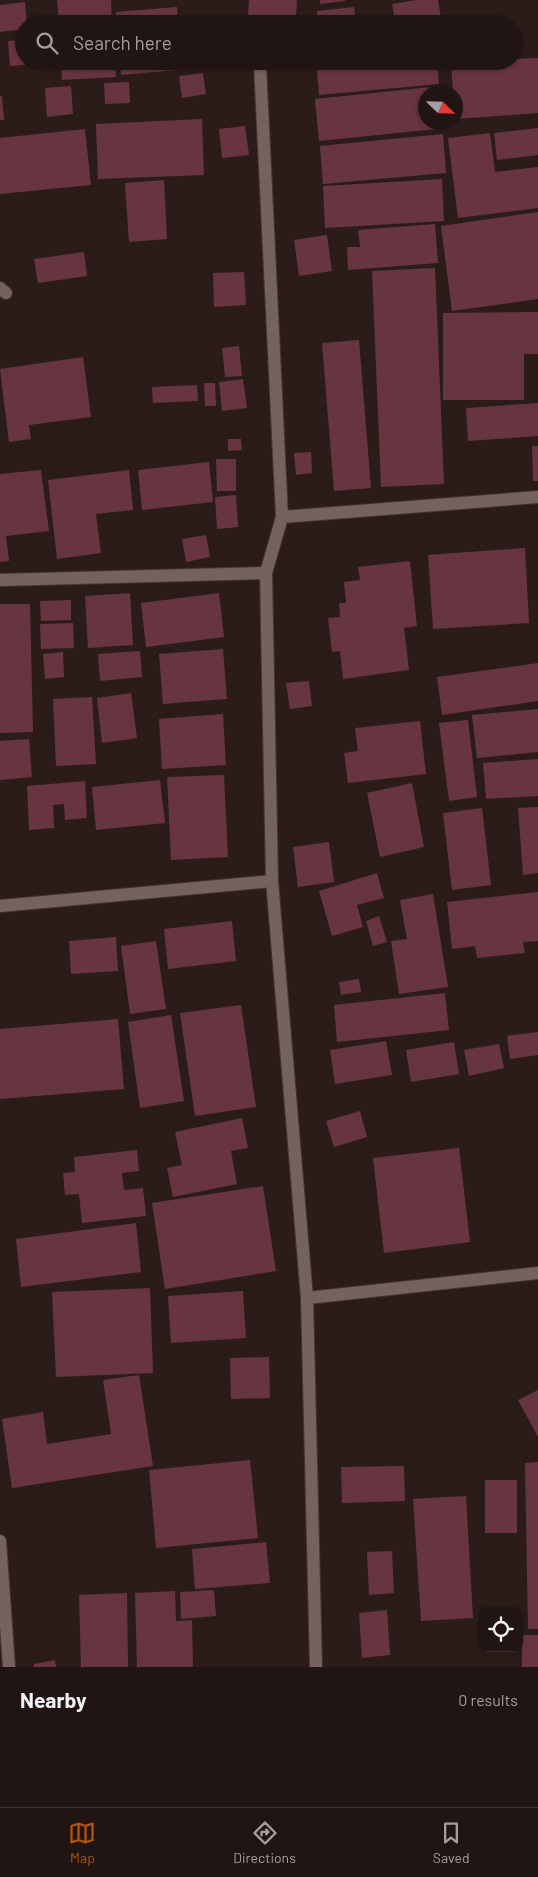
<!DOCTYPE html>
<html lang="en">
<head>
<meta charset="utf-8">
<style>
	body { margin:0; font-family:Barlow,sans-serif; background:#291e1c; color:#f1f3f6 }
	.controls { position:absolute; right:15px; bottom:15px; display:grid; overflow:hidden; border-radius:10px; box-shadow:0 1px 4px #0004 }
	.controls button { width:45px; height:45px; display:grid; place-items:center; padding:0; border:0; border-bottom:1px solid #3e3433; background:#211513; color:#f1f3f6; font:25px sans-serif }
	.compass { position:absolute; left:418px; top:85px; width:45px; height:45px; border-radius:50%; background:#211513; box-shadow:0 1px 4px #0004; rotate:113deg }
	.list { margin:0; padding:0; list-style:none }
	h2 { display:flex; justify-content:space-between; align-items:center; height:65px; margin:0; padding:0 20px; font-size:21px }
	h2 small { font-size:16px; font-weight:400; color:#a29fa0 }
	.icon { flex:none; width:28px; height:28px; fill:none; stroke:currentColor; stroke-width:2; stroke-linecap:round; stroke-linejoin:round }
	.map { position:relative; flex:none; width:538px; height:1667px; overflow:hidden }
	.search { position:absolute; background:#211513; box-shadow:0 1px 4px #0004; left:15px; right:15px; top:15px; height:55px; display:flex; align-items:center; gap:12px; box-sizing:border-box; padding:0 18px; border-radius:28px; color:#a29fa0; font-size:19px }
	.sheet { height:140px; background:#211513 }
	nav { display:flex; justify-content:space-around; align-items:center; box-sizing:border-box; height:70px; border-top:1px solid #3e3433; background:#211513; font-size:14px; color:#a29fa0 }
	nav a { display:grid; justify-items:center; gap:2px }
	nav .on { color:#b45309 }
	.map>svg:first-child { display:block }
</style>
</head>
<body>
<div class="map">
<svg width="538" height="1667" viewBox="0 0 538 1667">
	<rect width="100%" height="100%" fill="#2c1c19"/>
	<g fill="#673540">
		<polygon points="57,0 111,0 112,24 59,24"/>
		<polygon points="249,0 297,0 296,19 248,17"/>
		<polygon points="320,0 345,0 345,1 320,4"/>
		<polygon points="417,0 438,0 442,24 396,24 392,4"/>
		<polygon points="25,2 27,24 24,24 24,29 0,32 0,5"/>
		<polygon points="177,7 178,20 196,18 197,24 117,24 116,12"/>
		<polygon points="354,7 356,24 318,24 317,11"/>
		<polygon points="24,40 24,61 47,63 10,66 8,41"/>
		<polygon points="538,58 538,113 456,119 456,92 453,92 451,64 514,61 514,59"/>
		<polygon points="61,61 115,61 116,77 62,80"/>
		<polygon points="120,61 200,61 200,68 121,75"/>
		<polygon points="316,61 437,61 439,84 319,95"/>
		<polygon points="203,73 206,94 182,98 179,76"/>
		<polygon points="129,82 130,103 105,104 104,83"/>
		<polygon points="71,86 73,114 47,117 45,88"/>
		<polygon points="441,86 442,92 426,92 426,122 445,122 446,128 319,141 315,99"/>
		<polygon points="0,96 2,96 4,120 0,120"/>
		<polygon points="202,119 204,175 98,179 96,124"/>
		<polygon points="245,126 249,155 222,158 219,129"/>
		<polygon points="538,128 538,155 497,160 494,133"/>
		<polygon points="85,129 91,185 0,194 0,138"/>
		<polygon points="490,133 495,172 538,167 538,208 458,218 448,138"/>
		<polygon points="443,134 446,173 323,184 320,146"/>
		<polygon points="442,179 444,221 325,228 323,186"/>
		<polygon points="164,180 167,239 129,242 125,183"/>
		<polygon points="538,212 538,299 452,311 441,226"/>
		<polygon points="435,224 438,263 348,270 347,247 360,247 358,230"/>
		<polygon points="327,235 332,271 299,276 294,240"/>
		<polygon points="84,252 87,276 38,283 34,259"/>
		<polygon points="435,268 444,484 381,487 372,271"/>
		<polygon points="244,272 246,305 214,307 213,273"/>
		<polygon points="538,312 538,354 524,354 524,400 443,400 443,313"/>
		<polygon points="359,340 371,488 334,491 322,343"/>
		<polygon points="239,346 242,376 225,377 222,348"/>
		<polygon points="83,357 91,417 29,425 31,439 9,442 0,369"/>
		<polygon points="243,379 247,408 222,411 219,382"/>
		<polygon points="204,383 215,383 216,406 205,406"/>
		<polygon points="197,385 198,401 153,403 152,387"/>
		<polygon points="538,403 538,436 468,441 466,408"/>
		<polygon points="228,439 241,439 242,450 228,451"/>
		<polygon points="532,446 538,446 538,481 533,481"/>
		<polygon points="311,452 312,473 296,475 294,453"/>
		<polygon points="216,459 236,459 236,491 217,491"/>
		<polygon points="209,462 213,502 142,510 138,470"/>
		<polygon points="41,470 49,531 6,536 9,561 0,562 0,474"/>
		<polygon points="129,470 133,510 96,514 101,553 57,559 48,480"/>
		<polygon points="236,495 238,527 217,529 215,497"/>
		<polygon points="206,535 210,557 186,562 182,539"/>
		<polygon points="525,548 529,623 433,629 428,555"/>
		<polygon points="410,561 417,626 404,628 409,670 343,679 340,651 332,652 328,618 340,617 339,603 346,603 344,582 360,580 358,567"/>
		<polygon points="130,593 133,645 88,648 85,596"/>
		<polygon points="219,593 224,637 146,647 141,603"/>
		<polygon points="71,600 71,620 41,621 40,601"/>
		<polygon points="0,604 30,604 33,732 0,733"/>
		<polygon points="73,623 74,648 41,649 40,624"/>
		<polygon points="223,649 227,699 163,704 159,654"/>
		<polygon points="140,651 142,677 100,681 98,654"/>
		<polygon points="63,652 64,677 45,679 43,654"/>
		<polygon points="538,663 538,701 442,715 437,677"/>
		<polygon points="309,681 312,706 290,709 286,683"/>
		<polygon points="131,693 137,738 102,743 97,698"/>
		<polygon points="92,697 96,764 56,766 53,699"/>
		<polygon points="538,709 538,752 477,758 472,715"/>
		<polygon points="223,714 226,765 162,769 159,719"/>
		<polygon points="468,720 477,797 449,801 439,723"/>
		<polygon points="420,721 426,774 348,783 344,753 358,751 355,728"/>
		<polygon points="29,739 32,777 0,780 0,741"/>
		<polygon points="538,759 538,796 486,799 483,763"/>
		<polygon points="224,775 228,857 171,860 167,777"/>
		<polygon points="160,780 165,823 96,830 92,787"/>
		<polygon points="85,781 87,818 65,820 64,804 53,805 54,828 29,830 27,786"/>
		<polygon points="412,783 424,847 380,857 367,793"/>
		<polygon points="538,807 538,873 523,875 518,808"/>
		<polygon points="482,808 491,885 452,890 443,813"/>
		<polygon points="329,842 334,882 298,887 293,847"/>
		<polygon points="377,873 384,898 357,905 363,927 332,936 319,891"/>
		<polygon points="538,892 538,941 523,942 525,953 477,958 475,946 452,949 447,902"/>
		<polygon points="433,894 448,987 399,994 391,941 407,939 400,900"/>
		<polygon points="379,916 387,942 373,946 366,921"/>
		<polygon points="232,921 236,961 168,969 164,929"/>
		<polygon points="116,937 118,971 71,974 69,941"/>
		<polygon points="156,941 166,1009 130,1014 121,946"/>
		<polygon points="359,979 361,992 341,995 339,982"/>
		<polygon points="445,993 449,1030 337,1042 334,1005"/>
		<polygon points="241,1005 256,1107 195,1116 180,1013"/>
		<polygon points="171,1015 184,1101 140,1108 128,1022"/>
		<polygon points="118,1019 124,1089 0,1099 0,1029"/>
		<polygon points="538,1032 538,1055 510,1059 507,1036"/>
		<polygon points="386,1041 392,1075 335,1084 330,1050"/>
		<polygon points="454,1042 459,1074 411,1082 406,1050"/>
		<polygon points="499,1044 504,1068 469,1076 464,1050"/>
		<polygon points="360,1111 367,1137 334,1147 326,1121"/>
		<polygon points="242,1118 248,1148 231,1151 237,1184 173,1197 167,1168 182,1165 175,1132"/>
		<polygon points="459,1148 470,1242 384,1253 373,1158"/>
		<polygon points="137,1150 139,1171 122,1173 124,1190 143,1188 146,1216 82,1223 79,1194 65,1195 63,1173 75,1172 74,1157"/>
		<polygon points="263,1186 276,1271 165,1289 152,1203"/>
		<polygon points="136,1223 141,1272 21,1287 16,1239"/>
		<polygon points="150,1288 153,1373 56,1377 52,1292"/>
		<polygon points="243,1291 246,1338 171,1343 168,1296"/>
		<polygon points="269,1357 270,1398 231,1399 230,1358"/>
		<polygon points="139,1375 153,1466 12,1488 2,1419 43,1412 47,1444 111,1434 103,1380"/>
		<polygon points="538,1390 538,1437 518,1400"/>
		<polygon points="250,1460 258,1538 156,1548 149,1470"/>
		<polygon points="538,1462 538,1629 528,1629 525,1463"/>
		<polygon points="404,1466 405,1501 342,1503 341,1467"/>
		<rect x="485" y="1480" width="32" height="53"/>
		<polygon points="466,1496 473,1618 421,1621 413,1499"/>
		<polygon points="266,1542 270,1583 195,1589 192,1549"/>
		<polygon points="392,1551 394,1593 369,1595 367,1552"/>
		<polygon points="214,1590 216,1616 181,1619 180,1592"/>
		<polygon points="175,1591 176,1621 192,1620 193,1667 137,1667 135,1593"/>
		<polygon points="127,1593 128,1667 81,1667 79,1595"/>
		<polygon points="387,1610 390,1655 362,1658 359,1613"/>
		<rect x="522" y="1635" width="16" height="32"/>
		<polygon points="55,1660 56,1667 34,1667 34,1664"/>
	</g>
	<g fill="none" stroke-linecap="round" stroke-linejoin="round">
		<g stroke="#433735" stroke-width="14">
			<g id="minor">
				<polyline points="260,65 282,517 266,573 272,881 307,1298 316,1667"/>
				<polyline points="0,288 6,293"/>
				<polyline points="282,517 538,497"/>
				<polyline points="0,580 266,573"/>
				<polyline points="0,906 272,881"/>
				<polyline points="307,1298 538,1273"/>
				<polyline points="0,1541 9,1667"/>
			</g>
		</g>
		<use href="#minor" stroke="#75615d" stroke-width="12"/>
	</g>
</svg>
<div class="controls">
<button><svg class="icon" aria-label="locate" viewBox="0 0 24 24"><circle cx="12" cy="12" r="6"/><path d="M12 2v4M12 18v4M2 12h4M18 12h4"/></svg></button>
</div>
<svg class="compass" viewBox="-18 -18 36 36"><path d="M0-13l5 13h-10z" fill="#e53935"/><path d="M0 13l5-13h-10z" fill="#a29fa0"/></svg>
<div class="search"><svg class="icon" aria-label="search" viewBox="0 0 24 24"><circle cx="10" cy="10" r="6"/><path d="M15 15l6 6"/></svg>Search here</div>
</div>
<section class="sheet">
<h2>Nearby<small>0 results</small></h2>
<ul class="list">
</ul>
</section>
<nav>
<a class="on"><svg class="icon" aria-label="map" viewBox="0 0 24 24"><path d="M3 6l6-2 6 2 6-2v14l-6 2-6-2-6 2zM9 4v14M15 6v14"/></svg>Map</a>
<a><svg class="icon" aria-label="directions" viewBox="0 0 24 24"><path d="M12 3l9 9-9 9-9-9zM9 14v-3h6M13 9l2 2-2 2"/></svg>Directions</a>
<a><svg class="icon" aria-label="saved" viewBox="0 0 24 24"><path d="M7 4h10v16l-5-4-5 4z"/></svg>Saved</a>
</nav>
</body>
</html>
